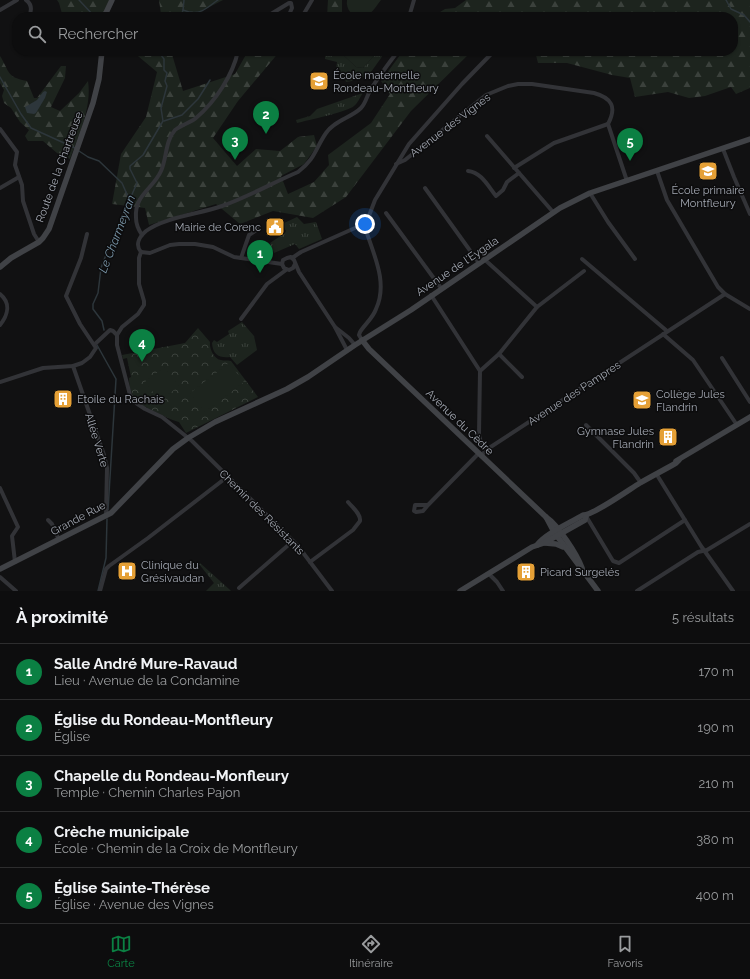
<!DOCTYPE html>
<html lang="fr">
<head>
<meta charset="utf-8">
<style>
	body { margin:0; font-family:Raleway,sans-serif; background:#1b1b1c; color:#f1f3f6 }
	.you { position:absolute; left:365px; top:224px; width:14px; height:14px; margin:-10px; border:3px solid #fff; border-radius:50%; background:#1a73e8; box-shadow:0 0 0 6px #1a73e833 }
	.badge { display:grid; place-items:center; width:26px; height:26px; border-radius:50%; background:#0b8043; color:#fff; font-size:13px; font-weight:700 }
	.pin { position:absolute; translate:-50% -33px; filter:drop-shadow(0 1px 2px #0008) }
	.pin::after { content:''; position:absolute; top:21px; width:14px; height:12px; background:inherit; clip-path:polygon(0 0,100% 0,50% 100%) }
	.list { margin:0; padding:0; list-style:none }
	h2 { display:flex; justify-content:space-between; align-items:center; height:52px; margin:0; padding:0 16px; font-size:17px }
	h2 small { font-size:13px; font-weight:400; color:#9a9c9e }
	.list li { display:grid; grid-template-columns:26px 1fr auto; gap:12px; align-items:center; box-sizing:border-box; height:56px; padding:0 16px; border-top:1px solid #2d2d2e }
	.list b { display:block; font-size:15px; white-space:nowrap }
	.list p { margin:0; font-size:13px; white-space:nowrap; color:#9a9c9e }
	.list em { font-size:13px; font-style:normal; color:#9a9c9e }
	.icon { flex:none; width:22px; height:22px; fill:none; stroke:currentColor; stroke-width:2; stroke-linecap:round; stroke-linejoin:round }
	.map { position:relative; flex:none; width:750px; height:591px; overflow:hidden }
	.search { position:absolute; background:#0d0d0e; box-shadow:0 1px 3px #0004; left:12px; right:12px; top:12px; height:44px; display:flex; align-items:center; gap:10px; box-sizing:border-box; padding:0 14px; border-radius:16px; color:#9a9c9e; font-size:15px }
	.sheet { height:332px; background:#0d0d0e }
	nav { display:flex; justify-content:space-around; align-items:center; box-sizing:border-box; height:56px; border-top:1px solid #2d2d2e; background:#0d0d0e; font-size:11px; color:#9a9c9e }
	nav a { display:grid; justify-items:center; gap:2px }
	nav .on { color:#0b8043 }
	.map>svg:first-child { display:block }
</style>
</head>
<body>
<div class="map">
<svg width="750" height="591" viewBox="0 0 750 591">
	<defs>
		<pattern id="grass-tufts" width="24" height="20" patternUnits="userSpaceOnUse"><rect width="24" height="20" fill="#1d241e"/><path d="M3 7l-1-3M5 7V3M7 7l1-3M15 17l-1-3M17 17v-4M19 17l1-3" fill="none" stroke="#3b413c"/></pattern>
		<pattern id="forest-firs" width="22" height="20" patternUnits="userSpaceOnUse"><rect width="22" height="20" fill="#1d241e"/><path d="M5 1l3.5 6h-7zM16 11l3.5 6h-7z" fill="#3b413c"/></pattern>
		<pattern id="park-crowns" width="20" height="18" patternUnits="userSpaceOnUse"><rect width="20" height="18" fill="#1d241e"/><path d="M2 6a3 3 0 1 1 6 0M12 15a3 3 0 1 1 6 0" fill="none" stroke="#3b413c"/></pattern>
	</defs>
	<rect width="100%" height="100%" fill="#111112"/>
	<g fill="url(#grass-tufts)">
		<polygon points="325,51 339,51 356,67 363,68 378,51 386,51 366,79 358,74 352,81 346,82 344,75 341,76 340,72 336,70 337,62 325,59"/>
		<path d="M363,93C360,97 358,103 354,106C347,112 308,120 297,123L296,120L310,116L317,109Z"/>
		<polygon points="297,217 304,224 316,222 322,239 299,249 295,244 274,253 270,243 285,233 286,231 282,224"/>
		<path d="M242,322L254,336L257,350L237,365L230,357C219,358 213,355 212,343L214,340L217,342L229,334L228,331Z"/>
		<polygon points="200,563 229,589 231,591 206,591 214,583 199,564"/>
	</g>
	<g fill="url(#forest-firs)">
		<polygon points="57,0 110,0 102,17 63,17 59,3"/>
		<polygon points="159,0 223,0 190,17 159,17 161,14"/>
		<polygon points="328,0 342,0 342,17 327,17"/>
		<polygon points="466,0 750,0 750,88 736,94 731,87 705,96 689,98 668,92 635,97 630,78 612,75 567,63 538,63 535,51 733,51 733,17 432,17 445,9 455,8"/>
		<polygon points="132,51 171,51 183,91 235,74 248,51 280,51 238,101 213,138 237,166 256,149 280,151 298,137 314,135 317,146 304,164 281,176 288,194 314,182 329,165 328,155 371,123 390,94 381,81 403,51 472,51 411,111 346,197 313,218 273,211 240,224 216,204 149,225 145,208 112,204 121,154 146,117 157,72"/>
		<path d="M0,56C10,72 6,77 27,81L34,98H37L61,66H66L65,78L51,107L60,111L79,93L88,81C92,107 79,134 70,159L57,153L43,141H28L25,136L29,130L20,122L11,108L4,103L2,96L4,90L0,83Z"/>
	</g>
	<path fill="url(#park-crowns)" d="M198,328L210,342C209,348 214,359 221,360C224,361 227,360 231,361L258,397L186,433L179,422C172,420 168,418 162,415C143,406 129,401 129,378L131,377L127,358L123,359L122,355L185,343Z"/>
	<g fill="#1d241e">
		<path d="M347,0H381C377,5 373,12 368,15C357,21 345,12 347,0Z"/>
		<polygon points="339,51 378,51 363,68 356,67"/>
		<polygon points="229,363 244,382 205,412 190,393"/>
		<polygon points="164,367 179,386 160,401 145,382"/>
	</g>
	<polygon fill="#2d363b" points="45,91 47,92 45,98 36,113 34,114 27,113 25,107 37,100 43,92"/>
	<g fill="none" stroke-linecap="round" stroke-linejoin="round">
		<g stroke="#2d363b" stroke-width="1.5">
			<polyline points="79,0 95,17"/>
			<polyline points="726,0 731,9 744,15 750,22"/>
			<polyline points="183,10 184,0"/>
			<path d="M190,12C201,15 209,6 218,0"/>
			<polyline points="181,17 183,10 189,12"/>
			<polyline points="144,51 161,55"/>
			<polyline points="0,77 21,114 31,128 75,148"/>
			<polyline points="164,121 182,115 198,99 210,80"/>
			<polyline points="79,151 88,157 99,161 122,183 129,199"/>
			<polyline points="104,330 102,321 93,309 93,304 98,293 101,268 109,247 137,183 130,169 130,166 143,155 163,121 161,108 167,86 165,81 167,73 164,70 164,59 161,55 161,51"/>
			<polyline points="97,345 116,379 108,510"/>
			<polyline points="98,591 106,558 107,519"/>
		</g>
		<g stroke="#323337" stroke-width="4">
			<path d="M26,0C32,4 32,10 29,17"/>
			<polyline points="0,10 17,0"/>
			<polyline points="266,17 289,3 291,3 292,8 288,17"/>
			<polyline points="302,17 312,0"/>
			<polyline points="409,17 414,0"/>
			<polyline points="0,129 17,152 15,165 22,185 23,201 34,234 39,242"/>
			<polyline points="487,136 553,212"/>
			<polyline points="723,149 734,177 750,214"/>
			<path d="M396,164L405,160L486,95L508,86L518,84H532L594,93C612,98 617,107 608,124L627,181"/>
			<polyline points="514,168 554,143 608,124"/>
			<path d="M468,171C481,172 488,186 496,196L503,190L507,182L519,173"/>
			<polyline points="657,171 667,200 718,287 725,294 750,309"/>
			<polyline points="0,188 19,177"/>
			<polyline points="425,188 479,263"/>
			<polyline points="590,193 608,222 635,259"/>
			<polyline points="386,213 441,288"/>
			<polyline points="364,224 367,221 375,200 409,144 462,84 494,51"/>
			<path d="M142,235C138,229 136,224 136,218C134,195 153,189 161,171C167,158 165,141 175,130C181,125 190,123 196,118C215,102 233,75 238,51"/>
			<polyline points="141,252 139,258 139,284 144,301 144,305 138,314 122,327 117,335 117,345 130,395 136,403 145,409 162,417 192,441 298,546 332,591"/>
			<path d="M141,252C135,245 139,237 146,231C165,217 200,214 222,206C248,197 272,183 298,172C316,158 315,149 326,133C335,120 351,118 361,108C366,103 367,95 371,89C379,76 389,63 398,51"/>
			<polyline points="141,252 150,253 170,245 179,244 195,244 213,247 234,257 241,258 282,264"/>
			<polyline points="241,258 249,235 258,229"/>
			<polyline points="292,258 301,252 364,224"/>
			<polyline points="484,259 537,307"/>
			<polyline points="582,259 667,331"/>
			<polyline points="295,264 293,268 289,270 284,268 282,264 283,260 287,258 291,257 294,260 299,272 335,327 347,350"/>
			<path d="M0,294C11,303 8,315 0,325"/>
			<polyline points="431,295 480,371 479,434 481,443 486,450"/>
			<polyline points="241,319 267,284 286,270"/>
			<polyline points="335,327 349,338 355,345"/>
			<polyline points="663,334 693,360 737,425"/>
			<path d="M362,340L359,335L360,332C365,324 373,318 376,309C389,281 372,252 364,224"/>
			<polyline points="95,344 110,330 113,331 117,335"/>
			<polyline points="499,354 522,377"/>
			<polyline points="722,358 750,402"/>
			<polyline points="73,366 104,455 107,468 106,516"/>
			<polyline points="480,371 499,354 537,307 584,271"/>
			<polyline points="0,382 43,368 73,366 82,363 90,357 96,348 80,324 66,296 81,258 87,234"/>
			<polyline points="586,425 634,473 641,483"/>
			<polyline points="481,456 486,450 725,294"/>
			<polyline points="657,475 701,546 733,591"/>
			<polyline points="0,488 18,527 12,536 15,562"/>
			<polyline points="428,505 423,511 416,512 414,511 415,505 428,505 479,453"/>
			<polyline points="586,516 613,561 619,563 685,520"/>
			<polyline points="48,520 52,524 59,540"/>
			<path d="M310,562L353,530L360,521C361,514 353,508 348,502"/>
			<polyline points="489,574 497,582 503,591"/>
			<polyline points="0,577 16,591"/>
			<polyline points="239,588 293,541"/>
			<polyline points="100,591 106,569 109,566 148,538 227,477"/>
			<polyline points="637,591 698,552 707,550 750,524"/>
		</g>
		<g stroke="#404246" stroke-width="5.5">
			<polyline points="104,17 112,0"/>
			<polyline points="0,267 11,258 39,242 43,238 49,229 93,103 99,79 102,51"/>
			<path d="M362,340L369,349L546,517C558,525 577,554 582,568"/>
			<polyline points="676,461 750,417"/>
			<polyline points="546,517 554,532 598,591"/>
			<polyline points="545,543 556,544 563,547"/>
			<path d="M537,545C546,533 570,523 583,515C592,516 630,489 640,483C652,476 664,470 676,463L679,460"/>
			<polyline points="0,569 111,513 173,449 188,438 215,422 287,389 308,377 355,345 411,310 560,208 590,193 750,139"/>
			<polyline points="460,591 532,547 544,543 585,520 586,516"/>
		</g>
	</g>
	<defs>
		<g id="school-square" transform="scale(1)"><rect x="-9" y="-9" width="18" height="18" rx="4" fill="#e5a036" stroke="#0c0c0d"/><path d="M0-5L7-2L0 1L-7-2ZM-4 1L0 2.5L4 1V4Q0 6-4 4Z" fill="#fff"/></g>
		<g id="civic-square" transform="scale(1)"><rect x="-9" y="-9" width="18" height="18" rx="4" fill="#e5a036" stroke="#0c0c0d"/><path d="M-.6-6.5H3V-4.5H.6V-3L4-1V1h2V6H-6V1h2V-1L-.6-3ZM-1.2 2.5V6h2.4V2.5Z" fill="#fff"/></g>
		<g id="building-square" transform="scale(1)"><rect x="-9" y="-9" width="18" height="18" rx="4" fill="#e5a036" stroke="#0c0c0d"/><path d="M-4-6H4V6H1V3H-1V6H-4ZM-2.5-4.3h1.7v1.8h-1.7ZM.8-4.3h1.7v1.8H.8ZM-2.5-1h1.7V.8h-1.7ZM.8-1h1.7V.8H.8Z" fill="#fff"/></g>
		<g id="hospital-square" transform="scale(1)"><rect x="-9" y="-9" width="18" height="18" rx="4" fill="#e5a036" stroke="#0c0c0d"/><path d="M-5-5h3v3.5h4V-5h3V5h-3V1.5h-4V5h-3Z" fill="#fff"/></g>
	</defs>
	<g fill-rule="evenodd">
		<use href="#school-square" x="319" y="81"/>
		<use href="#school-square" x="708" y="171"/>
		<use href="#civic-square" x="275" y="227"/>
		<use href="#building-square" x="63" y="399"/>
		<use href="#school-square" x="642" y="400"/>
		<use href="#building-square" x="668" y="437"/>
		<use href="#hospital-square" x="127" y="571"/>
		<use href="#building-square" x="526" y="572"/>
	</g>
	<g text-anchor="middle" stroke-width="3" stroke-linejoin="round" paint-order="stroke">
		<g font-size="11" fill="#a3a8b2" stroke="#0c0c0d" text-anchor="start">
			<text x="333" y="79">École maternelle<tspan x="333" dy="13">Rondeau-Montfleury</tspan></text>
			<text x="708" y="194" text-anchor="middle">École primaire<tspan x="708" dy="13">Montfleury</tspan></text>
			<text x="261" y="231" text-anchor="end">Mairie de Corenc</text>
			<text x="656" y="398">Collège Jules<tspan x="656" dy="13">Flandrin</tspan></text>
			<text x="77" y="403">Etoile du Rachais</text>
			<text x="654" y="435" text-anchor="end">Gymnase Jules<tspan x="654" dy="13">Flandrin</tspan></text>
			<text x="141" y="569">Clinique du<tspan x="141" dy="13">Grésivaudan</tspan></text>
			<text x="540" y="576">Picard Surgelés</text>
		</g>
		<g font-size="11" fill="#a3a8b2" stroke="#0c0c0d">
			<text transform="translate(450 125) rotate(-37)" y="4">Avenue des Vignes</text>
			<text transform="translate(59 167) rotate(-70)" y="4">Route de la Chartreuse</text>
			<text transform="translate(457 266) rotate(-34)" y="4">Avenue de l'Eygala</text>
			<text transform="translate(574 393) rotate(-33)" y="4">Avenue des Pampres</text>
			<text transform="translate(460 422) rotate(44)" y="4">Avenue du Cèdre</text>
			<text transform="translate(97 440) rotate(73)" y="4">Allée Verte</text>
			<text transform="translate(262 512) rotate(45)" y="4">Chemin des Résistants</text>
			<text transform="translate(78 518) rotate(-28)" y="4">Grande Rue</text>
		</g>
		<g font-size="12" font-style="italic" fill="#7b98ab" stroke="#0c0c0d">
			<text transform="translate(117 234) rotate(-69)" y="4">Le Charmeyran</text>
		</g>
	</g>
</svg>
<div class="you"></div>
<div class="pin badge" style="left:260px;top:273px">1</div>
<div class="pin badge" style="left:266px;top:134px">2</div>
<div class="pin badge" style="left:235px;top:160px">3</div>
<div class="pin badge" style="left:142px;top:362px">4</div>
<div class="pin badge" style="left:630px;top:161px">5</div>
<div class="search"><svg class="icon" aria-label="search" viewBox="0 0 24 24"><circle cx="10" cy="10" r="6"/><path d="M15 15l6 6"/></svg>Rechercher</div>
</div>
<section class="sheet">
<h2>À proximité<small>5 résultats</small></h2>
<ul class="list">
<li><span class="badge">1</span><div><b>Salle André Mure-Ravaud</b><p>Lieu · Avenue de la Condamine</p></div><em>170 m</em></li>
<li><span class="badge">2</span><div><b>Église du Rondeau-Montfleury</b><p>Église</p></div><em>190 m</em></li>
<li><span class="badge">3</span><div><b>Chapelle du Rondeau-Monfleury</b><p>Temple · Chemin Charles Pajon</p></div><em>210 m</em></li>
<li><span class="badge">4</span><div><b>Crèche municipale</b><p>École · Chemin de la Croix de Montfleury</p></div><em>380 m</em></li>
<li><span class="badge">5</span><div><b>Église Sainte-Thérèse</b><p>Église · Avenue des Vignes</p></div><em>400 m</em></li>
</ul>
</section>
<nav>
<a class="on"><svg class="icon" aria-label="map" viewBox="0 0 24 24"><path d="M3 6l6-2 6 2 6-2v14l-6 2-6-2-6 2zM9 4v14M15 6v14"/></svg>Carte</a>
<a><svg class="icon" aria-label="directions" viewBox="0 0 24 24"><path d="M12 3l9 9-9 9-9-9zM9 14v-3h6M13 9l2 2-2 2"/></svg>Itinéraire</a>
<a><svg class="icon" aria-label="saved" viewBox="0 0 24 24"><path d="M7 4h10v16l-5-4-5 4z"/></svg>Favoris</a>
</nav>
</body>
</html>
